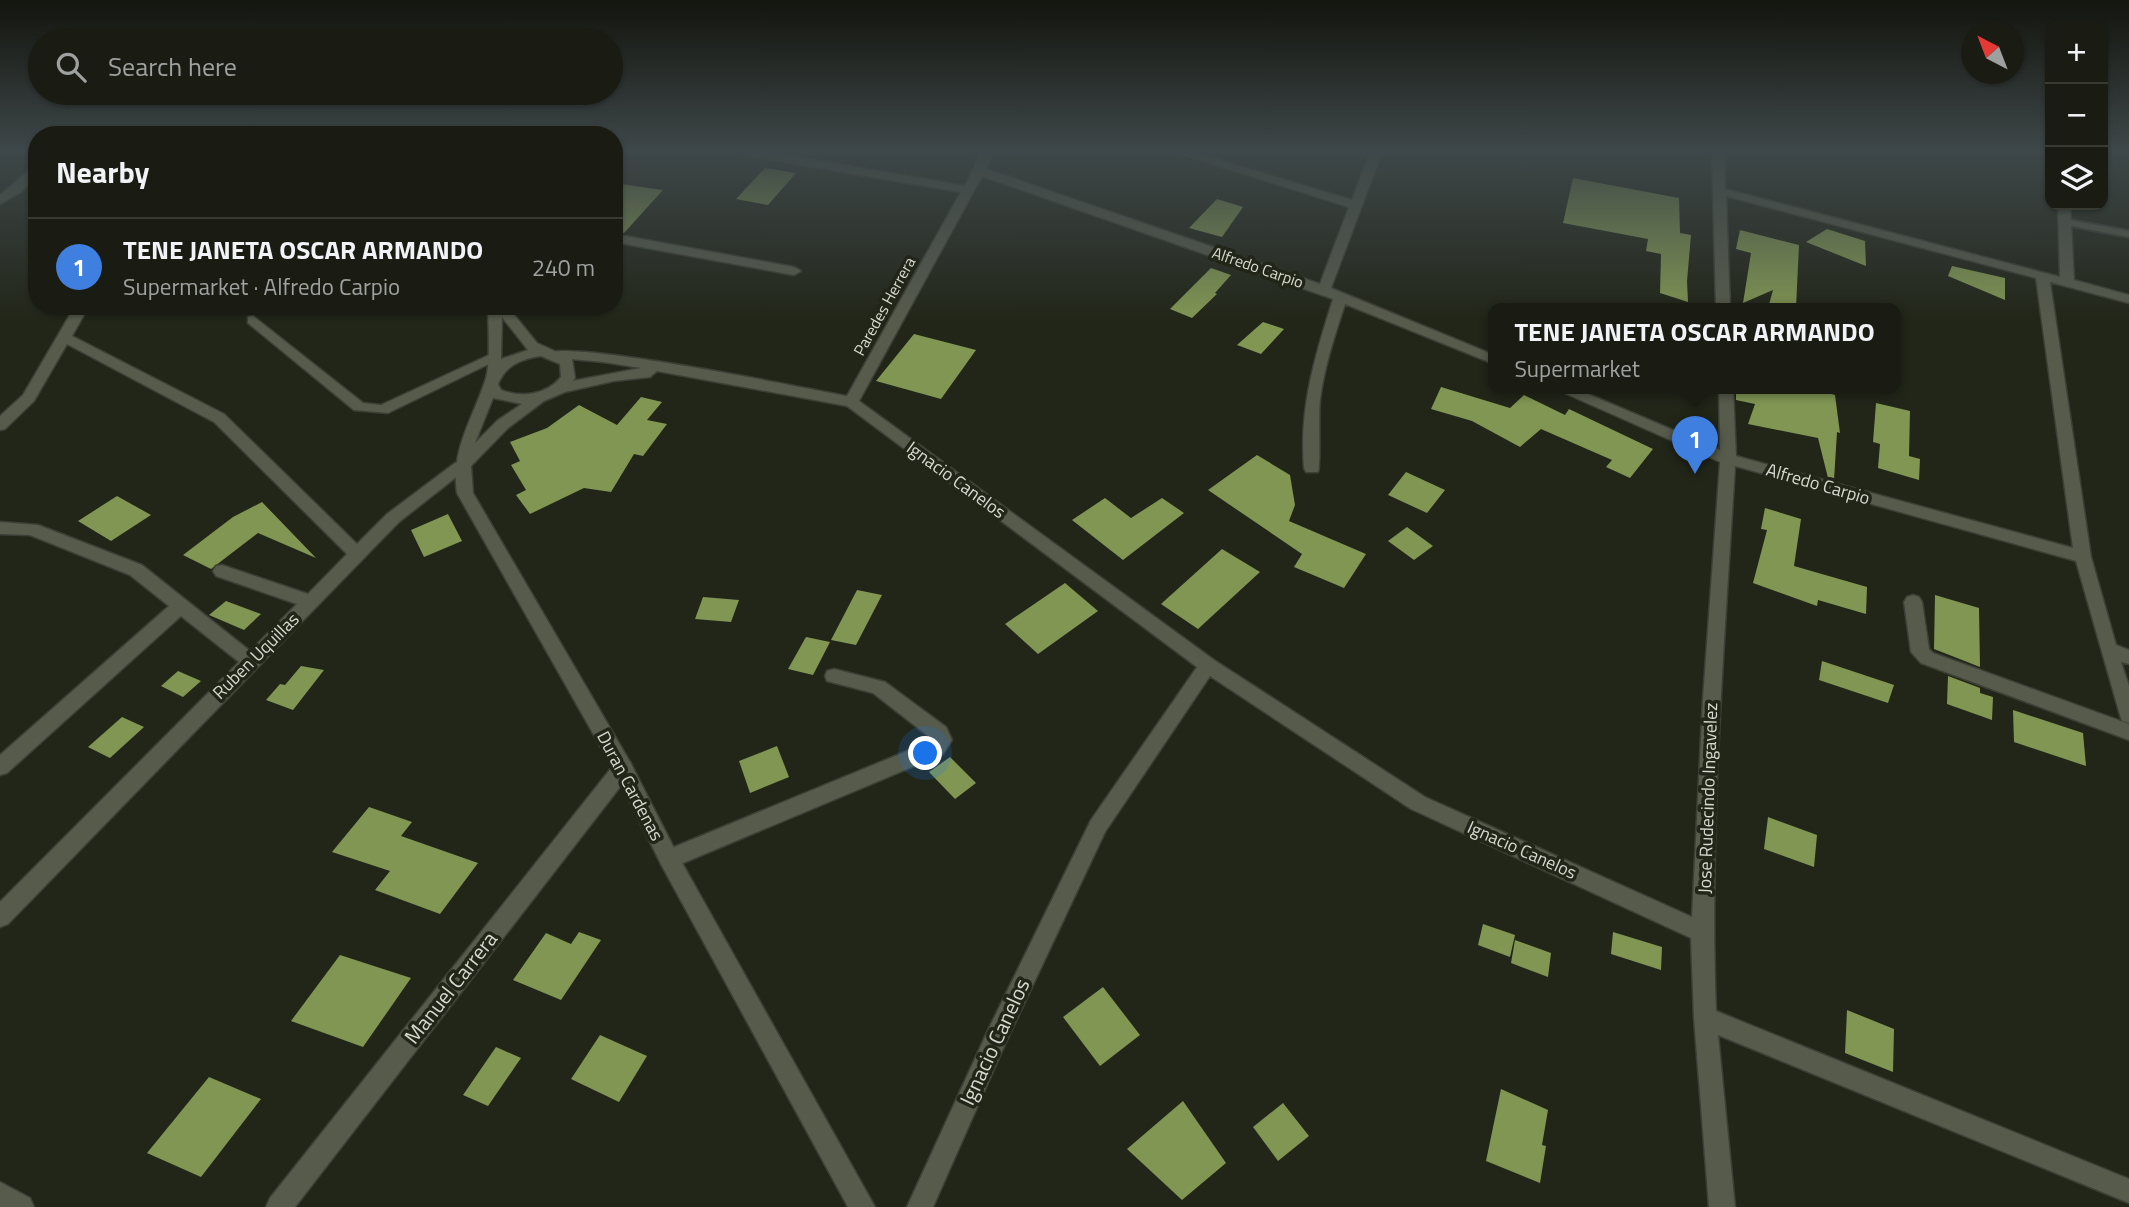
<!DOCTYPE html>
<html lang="en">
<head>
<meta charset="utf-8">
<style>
	body { margin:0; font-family:"Titillium Web",sans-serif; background:#272921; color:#f1f3f6 }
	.controls { position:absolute; right:21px; top:21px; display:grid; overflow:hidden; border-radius:14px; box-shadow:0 2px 5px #0004 }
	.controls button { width:63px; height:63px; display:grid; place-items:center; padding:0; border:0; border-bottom:2px solid #383a33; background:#1a1c13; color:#f1f3f6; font:35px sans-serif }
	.compass { position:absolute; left:1961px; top:21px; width:63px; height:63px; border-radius:50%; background:#1a1c13; box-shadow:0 2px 5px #0004; rotate:318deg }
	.you { position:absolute; left:926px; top:754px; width:24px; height:24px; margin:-18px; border:5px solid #fff; border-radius:50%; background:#1a73e8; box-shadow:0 0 0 10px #1a73e833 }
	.badge { display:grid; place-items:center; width:46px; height:46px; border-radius:50%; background:#a2c929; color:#fff; font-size:23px; font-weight:700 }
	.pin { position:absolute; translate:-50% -58px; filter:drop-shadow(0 2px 4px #0008) }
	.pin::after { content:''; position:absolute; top:37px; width:24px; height:21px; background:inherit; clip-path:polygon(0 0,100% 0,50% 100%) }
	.popup { position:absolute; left:1488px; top:303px; width:413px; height:91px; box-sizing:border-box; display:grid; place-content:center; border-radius:14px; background:#1a1c13; filter:drop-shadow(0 2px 5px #0005); font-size:23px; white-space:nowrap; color:#9fa1a0 }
	.popup b { font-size:26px; color:#f1f3f6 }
	.popup::after { content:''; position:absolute; left:50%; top:100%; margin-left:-14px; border:14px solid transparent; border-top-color:#1a1c13 }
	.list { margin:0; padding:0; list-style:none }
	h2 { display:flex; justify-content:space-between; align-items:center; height:91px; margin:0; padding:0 28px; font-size:30px }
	h2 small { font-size:23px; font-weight:400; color:#9fa1a0 }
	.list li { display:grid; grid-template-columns:46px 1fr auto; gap:21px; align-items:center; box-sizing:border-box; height:98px; padding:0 28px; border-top:2px solid #383a33 }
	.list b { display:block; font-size:26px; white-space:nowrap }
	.list p { margin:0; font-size:23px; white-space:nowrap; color:#9fa1a0 }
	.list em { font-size:23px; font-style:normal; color:#9fa1a0 }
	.icon { flex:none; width:38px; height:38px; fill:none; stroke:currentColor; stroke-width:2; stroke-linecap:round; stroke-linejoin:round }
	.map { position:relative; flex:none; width:2129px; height:1207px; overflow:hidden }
	.search { position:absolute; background:#1a1c13; box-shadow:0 2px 5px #0004; left:28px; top:28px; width:595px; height:77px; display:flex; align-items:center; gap:18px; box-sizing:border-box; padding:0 24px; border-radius:38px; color:#9fa1a0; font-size:26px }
	.panel { position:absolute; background:#1a1c13; box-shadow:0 2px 5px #0004; left:28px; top:126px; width:595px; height:189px; border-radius:28px }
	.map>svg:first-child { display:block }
</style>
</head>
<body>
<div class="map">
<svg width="2129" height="1207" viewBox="0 0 2129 1207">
	<rect width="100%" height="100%" fill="#222619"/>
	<g fill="#819653">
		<polygon points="765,168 796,173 768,205 736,199"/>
		<polygon points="1573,178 1679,198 1680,233 1691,235 1687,281 1688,302 1660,293 1661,254 1646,251 1648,239 1563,223"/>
		<polygon points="614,183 663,190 624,233 614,231"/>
		<polygon points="1217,199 1243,207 1222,237 1189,228"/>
		<polygon points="1827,229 1865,241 1866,266 1806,242"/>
		<polygon points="1740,230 1799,245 1796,308 1768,308 1773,290 1743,303 1751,253 1736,249"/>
		<polygon points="1952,266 2005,278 2005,300 1948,276"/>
		<polygon points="1211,268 1231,275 1215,293 1217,294 1192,318 1170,309"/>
		<polygon points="1263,322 1284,329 1261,354 1237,345"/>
		<polygon points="914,334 976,350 941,399 876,381"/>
		<polygon points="1441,387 1510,408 1524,395 1565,415 1569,409 1653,449 1630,478 1606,467 1612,460 1541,429 1520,447 1472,421 1431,409"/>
		<polygon points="1736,388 1812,388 1835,395 1840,433 1837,432 1834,480 1828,478 1818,438 1748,424 1755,404 1736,400"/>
		<polygon points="641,397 662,402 647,420 667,424 643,456 634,454 611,492 584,488 530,514 516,495 526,490 511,465 520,461 510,442 547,428 579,405 617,425"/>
		<polygon points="1876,403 1910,411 1909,456 1920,459 1919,480 1878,468 1880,444 1873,442"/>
		<polygon points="1257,455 1290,475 1295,505 1289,521 1366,554 1344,588 1294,567 1302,554 1208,490"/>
		<polygon points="1406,472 1445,490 1427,513 1388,495"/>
		<polygon points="117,496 151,515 111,541 78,521"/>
		<polygon points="1105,498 1131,518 1162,498 1184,513 1123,560 1072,520"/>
		<polygon points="262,502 316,558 258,533 211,569 183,555 233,517"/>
		<polygon points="1765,508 1801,519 1794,566 1867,587 1866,614 1818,600 1817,606 1753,583 1767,530 1761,529"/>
		<polygon points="448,514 462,541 424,557 411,530"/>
		<polygon points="1407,527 1433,546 1414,560 1388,541"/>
		<polygon points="1222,549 1260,572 1198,629 1161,604"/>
		<polygon points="1065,583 1098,611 1038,654 1005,624"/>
		<polygon points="857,590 882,595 856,645 831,640"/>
		<polygon points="1935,595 1979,608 1980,667 1934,649"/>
		<polygon points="703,597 739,600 731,622 695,619"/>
		<polygon points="226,601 261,614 244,630 209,615"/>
		<polygon points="806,637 830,642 813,675 788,669"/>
		<polygon points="1822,661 1894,685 1888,703 1819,680"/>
		<polygon points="301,666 324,670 293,710 266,700 280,684 285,685"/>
		<polygon points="178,671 201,681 183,697 161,686"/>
		<polygon points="1948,676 1980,688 1980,693 1993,697 1992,720 1947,704"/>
		<polygon points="2013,710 2083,733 2086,766 2014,742"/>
		<polygon points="122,717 144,727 110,758 88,747"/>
		<polygon points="777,746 789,777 750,793 739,761"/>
		<polygon points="950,757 976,783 955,799 929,772"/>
		<polygon points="369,807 412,822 401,836 478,863 440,914 375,890 390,871 332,852"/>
		<polygon points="1768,817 1817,835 1814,867 1764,849"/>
		<polygon points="1483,924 1515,935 1510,957 1478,945"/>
		<polygon points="579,932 601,940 561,1000 513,980 546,933 571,944"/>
		<polygon points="1613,932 1662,947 1661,970 1611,954"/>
		<polygon points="1515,940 1551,953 1548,977 1511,963"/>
		<polygon points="340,955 411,978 363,1047 291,1021"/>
		<polygon points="1103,987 1140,1035 1100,1066 1063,1017"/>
		<polygon points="1847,1010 1894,1029 1893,1072 1845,1053"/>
		<polygon points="600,1035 647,1056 619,1102 571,1079"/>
		<polygon points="496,1047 521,1058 488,1106 463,1095"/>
		<polygon points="209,1077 261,1099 201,1177 147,1153"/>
		<polygon points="1501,1089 1548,1110 1542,1145 1546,1146 1540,1183 1486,1161"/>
		<polygon points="1183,1101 1226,1163 1182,1200 1127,1149"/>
		<polygon points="1283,1103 1309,1136 1278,1161 1253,1127"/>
	</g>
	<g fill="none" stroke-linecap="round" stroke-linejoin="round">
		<g stroke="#3c3f35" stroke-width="4">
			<polygon id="service" points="2065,219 2129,231 2129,237 2061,224 2060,222"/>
		</g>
		<g stroke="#3c3f35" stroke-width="3">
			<g id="minor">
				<path d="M742,152H769L965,186L981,152H993L986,169L1320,284L1349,207L1174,152H1193L1352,200L1370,152H1382L1331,288L1494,355V364L1345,304C1335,335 1324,367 1320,400C1318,416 1321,463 1318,472H1306L1304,468C1299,408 1315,356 1333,299L982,176L859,401L1214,660L1425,797L1692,917L1703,699L1720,462L1553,388H1574L1720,450L1719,388H1733L1736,456L2073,548L2036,278L1726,196L1730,308H1716L1712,152H1724L1725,189L2060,277L2058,205H2070L2074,280L2129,295V303L2050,282L2091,557L2116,645L2129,650V664L2121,662L2129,686V723L2122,721L2120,715L2076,561L1735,466C1724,647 1709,830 1716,1011L2129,1179V1203L1718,1035L1735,1207H1709L1694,1018L1691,938L1411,809L1210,676L1105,832L1006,1042L933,1207H907L990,1026L1091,820L1197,667L847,406L657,371L650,377L614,381L556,394L551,392L549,389L551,386L556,384L641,368L603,362L548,357L546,354C562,338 809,389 847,396L961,192L748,156Z"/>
				<polygon points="37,164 37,175 21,192 0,204 0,195"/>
				<polygon points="614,234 794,267 801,271 794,275 614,242"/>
				<polygon points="75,306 89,306 72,336 224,414 357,544 387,514 455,463 461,462 469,467 399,522 8,924 0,927 0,902 239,662 181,616 7,773 0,775 0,755 169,606 130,575 30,535 0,534 0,522 38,525 142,565 250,651 297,604 216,576 213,571 216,566 222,565 308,594 347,554 214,422 67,344 34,401 5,429 0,430 0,416 23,395"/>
				<polygon points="253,316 363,403 381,405 489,355 494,353 501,358 388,413 354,410 248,323 248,317"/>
				<polygon points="1913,595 1919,597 1922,602 1929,649 1933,653 2129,724 2129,740 1921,663 1911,652 1904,602 1907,597"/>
				<polygon points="834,669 885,682 946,727 952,740 943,754 676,866 669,868 662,866 659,859 662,852 929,742 932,739 873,693 827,681 825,676 827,671"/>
				<polygon points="623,760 630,762 633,768 630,774 295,1207 266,1207 270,1198 616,762"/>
				<polygon points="0,1182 30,1198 34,1207 0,1207"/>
			</g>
		</g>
		<g stroke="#3c3f35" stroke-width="3">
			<path id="tertiary" d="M488,306H507L537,343L572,359L575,378L565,392L544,401L508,428L471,466L473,493L630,762L676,852L875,1207H848L662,866L616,774L457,493C450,449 474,417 486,378C491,360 488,326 488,306ZM502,317L528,350L501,359ZM541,356L560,364L561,377C546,395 522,398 501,390L498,384C506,365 521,359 541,356ZM493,398L522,404L498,420L475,443Z"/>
		</g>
		<use href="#service" fill="#565b4c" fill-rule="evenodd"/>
		<use href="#minor" fill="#565b4c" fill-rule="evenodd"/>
		<use href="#tertiary" fill="#565b4c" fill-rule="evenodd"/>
	</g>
	<linearGradient id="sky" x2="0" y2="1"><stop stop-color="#13150e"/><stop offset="0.47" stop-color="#3e4749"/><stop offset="1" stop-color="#3e4749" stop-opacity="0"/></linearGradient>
	<rect width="2129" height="321" fill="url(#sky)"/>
	<g text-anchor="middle" stroke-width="7" stroke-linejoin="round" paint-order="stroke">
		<g font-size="16" fill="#d6d9d0" stroke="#222619">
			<text transform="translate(1258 267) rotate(19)" y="6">Alfredo Carpio</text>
			<text transform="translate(884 306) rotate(-61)" y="6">Paredes Herrera</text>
		</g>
		<g font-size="18" fill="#d6d9d0" stroke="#222619">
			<text transform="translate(956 480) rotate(36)" y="6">Ignacio Canelos</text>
			<text transform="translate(1818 484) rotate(16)" y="6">Alfredo Carpio</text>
			<text transform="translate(256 656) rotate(-45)" y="6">Ruben Uquillas</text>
			<text transform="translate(630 786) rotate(62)" y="6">Duran Cardenas</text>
			<text transform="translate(1708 798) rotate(-88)" y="6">Jose Rudecindo Ingavelez</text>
			<text transform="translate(1522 850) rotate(24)" y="6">Ignacio Canelos</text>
		</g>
		<g font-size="21" fill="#d6d9d0" stroke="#222619">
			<text transform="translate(451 988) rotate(-52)" y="7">Manuel Carrera</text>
			<text transform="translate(995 1042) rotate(-65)" y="7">Ignacio Canelos</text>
		</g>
	</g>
</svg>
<div class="controls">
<button>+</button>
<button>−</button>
<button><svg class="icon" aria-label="layers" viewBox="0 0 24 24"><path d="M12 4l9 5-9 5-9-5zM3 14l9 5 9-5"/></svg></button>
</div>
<svg class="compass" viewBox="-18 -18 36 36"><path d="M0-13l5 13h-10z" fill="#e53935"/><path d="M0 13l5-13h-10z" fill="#9fa1a0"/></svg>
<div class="you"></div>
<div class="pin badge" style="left:1695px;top:474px;background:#3f7fe0">1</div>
<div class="popup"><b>TENE JANETA OSCAR ARMANDO</b>Supermarket</div>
<div class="search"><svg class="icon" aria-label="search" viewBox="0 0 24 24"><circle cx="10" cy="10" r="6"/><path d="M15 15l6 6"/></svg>Search here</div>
<section class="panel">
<h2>Nearby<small></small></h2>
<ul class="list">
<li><span class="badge" style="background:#3f7fe0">1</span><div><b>TENE JANETA OSCAR ARMANDO</b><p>Supermarket · Alfredo Carpio</p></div><em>240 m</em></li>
</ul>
</section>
</div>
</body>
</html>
